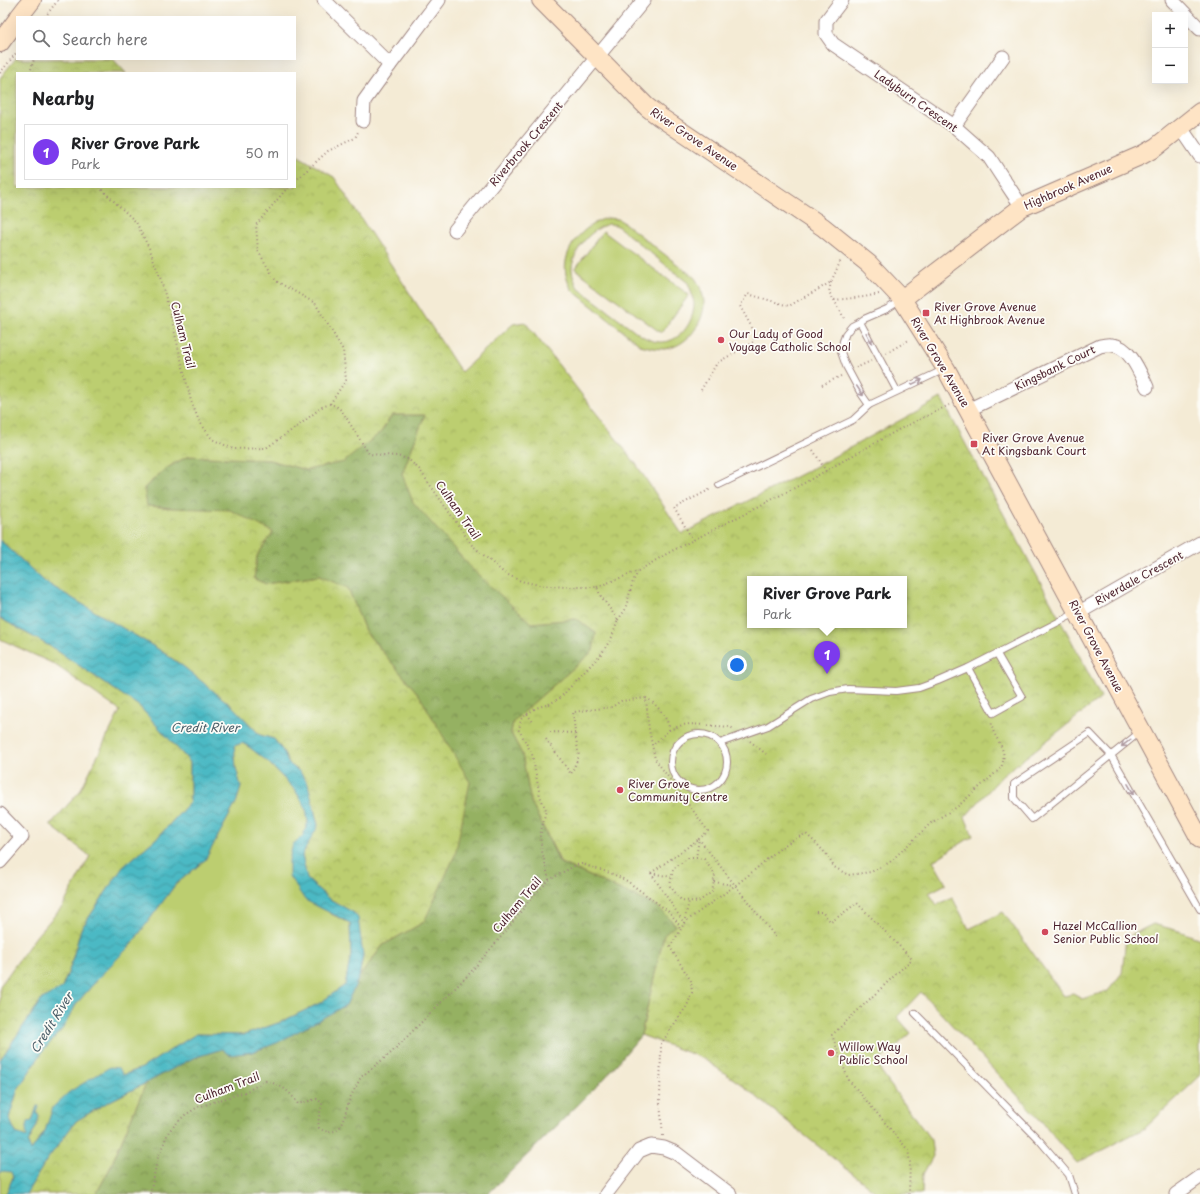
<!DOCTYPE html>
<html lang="en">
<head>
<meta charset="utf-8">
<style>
	body { margin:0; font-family:"Playpen Sans",sans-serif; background:#f2f2f2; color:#202124 }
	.controls { position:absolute; right:12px; top:12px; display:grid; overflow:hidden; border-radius:0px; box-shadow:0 4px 16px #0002 }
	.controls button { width:36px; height:36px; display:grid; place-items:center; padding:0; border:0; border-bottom:1px solid #e0e0e0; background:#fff; color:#202124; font:20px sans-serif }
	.you { position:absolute; left:737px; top:665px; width:14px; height:14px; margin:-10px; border:3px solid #fff; border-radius:50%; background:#1a73e8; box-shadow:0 0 0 6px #1a73e833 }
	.badge { display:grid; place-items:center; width:26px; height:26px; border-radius:50%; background:#7c3aed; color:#fff; font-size:13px; font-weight:700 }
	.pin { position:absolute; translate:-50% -33px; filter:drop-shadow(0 1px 2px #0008) }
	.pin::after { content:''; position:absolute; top:21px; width:14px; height:12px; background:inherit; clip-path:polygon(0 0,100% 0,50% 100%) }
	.popup { position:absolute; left:747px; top:576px; width:160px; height:52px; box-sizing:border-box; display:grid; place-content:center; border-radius:0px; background:#fff; filter:drop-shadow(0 1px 3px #0005); font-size:13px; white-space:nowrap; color:#757577 }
	.popup b { font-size:15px; color:#202124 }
	.popup::after { content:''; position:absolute; left:50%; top:100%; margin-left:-8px; border:8px solid transparent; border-top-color:#fff }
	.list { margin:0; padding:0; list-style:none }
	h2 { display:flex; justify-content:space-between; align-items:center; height:52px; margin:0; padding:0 16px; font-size:17px }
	h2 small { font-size:13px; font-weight:400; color:#757577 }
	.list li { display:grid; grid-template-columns:26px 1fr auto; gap:12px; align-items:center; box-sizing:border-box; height:56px; margin:0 8px 8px; padding:0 8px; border:1px solid #e0e0e0; border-radius:0px }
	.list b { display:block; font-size:15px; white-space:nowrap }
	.list p { margin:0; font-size:13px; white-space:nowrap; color:#757577 }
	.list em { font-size:13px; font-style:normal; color:#757577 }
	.icon { flex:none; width:22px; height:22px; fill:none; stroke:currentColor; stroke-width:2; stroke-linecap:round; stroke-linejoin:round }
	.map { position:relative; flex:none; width:1200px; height:1194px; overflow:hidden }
	.search { position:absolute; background:#fff; box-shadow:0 4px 16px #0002; left:16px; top:16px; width:280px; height:44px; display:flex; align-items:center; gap:10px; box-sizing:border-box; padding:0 14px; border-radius:0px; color:#757577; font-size:15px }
	.panel { position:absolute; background:#fff; box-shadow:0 4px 16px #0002; left:16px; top:72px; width:280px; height:116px; border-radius:0px }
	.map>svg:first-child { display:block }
</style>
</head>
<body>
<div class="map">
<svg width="1200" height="1194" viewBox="0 0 1200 1194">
	<defs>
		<pattern id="forest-crowns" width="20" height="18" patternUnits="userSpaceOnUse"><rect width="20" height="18" fill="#95b162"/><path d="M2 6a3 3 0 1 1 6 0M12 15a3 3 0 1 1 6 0" fill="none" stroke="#7c8f51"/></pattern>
		<pattern id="park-crowns" width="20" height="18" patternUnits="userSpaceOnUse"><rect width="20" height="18" fill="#bcce70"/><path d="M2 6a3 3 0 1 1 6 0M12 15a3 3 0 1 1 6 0" fill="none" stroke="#a3b061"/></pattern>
		<pattern id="water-waves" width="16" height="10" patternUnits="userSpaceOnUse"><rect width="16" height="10" fill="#4bb9c4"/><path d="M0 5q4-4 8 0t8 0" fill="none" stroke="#40969f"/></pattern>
	</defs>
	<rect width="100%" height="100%" fill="#fdfcf7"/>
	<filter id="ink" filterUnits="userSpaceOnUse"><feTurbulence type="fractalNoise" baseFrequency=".025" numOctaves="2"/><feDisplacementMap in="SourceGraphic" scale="8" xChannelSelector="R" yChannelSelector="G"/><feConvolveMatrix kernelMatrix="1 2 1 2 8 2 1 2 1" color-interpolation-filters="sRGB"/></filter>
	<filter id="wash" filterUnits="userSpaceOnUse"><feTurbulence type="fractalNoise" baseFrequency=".012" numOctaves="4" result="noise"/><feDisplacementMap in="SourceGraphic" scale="16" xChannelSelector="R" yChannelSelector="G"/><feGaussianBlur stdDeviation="0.9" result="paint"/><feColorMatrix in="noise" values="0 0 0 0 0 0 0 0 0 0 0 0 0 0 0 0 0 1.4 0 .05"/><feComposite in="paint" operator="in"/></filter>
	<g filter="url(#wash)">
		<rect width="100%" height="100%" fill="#f4ebd5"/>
		<g fill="#bcce70" stroke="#83764e" fill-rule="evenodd">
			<path d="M607,218L618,219L623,222L695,278C700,286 704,295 704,304C703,325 686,347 664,349C656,349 648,347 640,345L572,290C569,285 567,280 566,275C561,250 584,224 607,218ZM608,224L616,225L688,283C691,290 693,297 694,304C694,323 679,343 660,342C653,342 648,339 642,336L578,288C575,282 572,275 572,268C574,249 590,230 608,224Z"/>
			<polygon points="603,231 689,295 661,333 575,269"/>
			<polygon points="242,743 249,747 267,761 295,790 306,808 308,822 303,836 331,914 350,923 351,955 345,985 320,1003 281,1022 244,1035 196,1034 142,1068 122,1075 54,1107 45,1131 31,1151 28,1143 37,1125 37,1106 27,1137 16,1133 9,1118 18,1089 43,1051 63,1028 77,1003 104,972 130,946 175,885 205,860 236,803 241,787 236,768 234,746"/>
			<polygon points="3,1171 11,1171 13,1177 6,1194 0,1194 0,1173"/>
		</g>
		<polygon fill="url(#forest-crowns)" stroke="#706846" points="392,415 425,415 402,474 531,623 576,619 596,633 593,651 523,712 513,722 511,733 522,754 531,802 560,863 658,906 676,926 664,935 641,1035 605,1078 488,1194 96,1194 109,1170 146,1083 193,1058 222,1049 229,1055 253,1052 277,1042 346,1005 359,977 383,945 424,922 419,695 365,631 348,588 319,576 266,584 254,579 257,556 273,532 172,508 146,506 144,488 165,469 188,456 270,460 306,470 381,432"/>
		<g fill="url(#park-crowns)" stroke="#83764e" fill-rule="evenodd">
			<path d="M17,57V59H113L126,73H17V187H295V154L334,177L461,372L513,324L525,322L636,464L682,534L811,469L941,398C994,498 1050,597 1101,698L1002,776L965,817L973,836L933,861L946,884L929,893L937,905L952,897L969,929L1003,912L1064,996L1073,994L1082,999L1108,991L1122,973L1126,938L1153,924L1179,931L1200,939V1076L1145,1128L1077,1163L1043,1123L921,992L897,1017L911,1033L877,1063L883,1075L931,1140L933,1156L923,1174L922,1194H878L738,1082L702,1058L641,1035L664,935L676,925L657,906L561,863L531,802L522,754L511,733L513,722L523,712L593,651L596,633L576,619L531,623L473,570L413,502L402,474L425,415H392L381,432L344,462L306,470L270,460L188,456L165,469L144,488L147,506L172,508L230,510L273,532L257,556L254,579L266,584L319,576L348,588L365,631L419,695L470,782L455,855L424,922L383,945L359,977L363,955L354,913L328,898L307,879L302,855L318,825L308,784L300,772L288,763L283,751L274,739L260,735L233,707L184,667L158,649L45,582L0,540V78ZM750,579H904V625H750Z"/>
			<polygon points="0,618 53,648 139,706 190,762 190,802 159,836 123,867 81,929 70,968 62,988 42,999 0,1060 0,986 37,935 63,906 90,856 50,825 80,791 120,711 54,664 0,639"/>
			<polygon points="146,1083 109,1170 96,1194 26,1194 46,1161 76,1121 108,1102"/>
		</g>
		<path fill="url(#water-waves)" stroke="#4a6c78" fill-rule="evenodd" d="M0,540L45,582L158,649L184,667L233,707L260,735L274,739L283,751L288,763L300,772L308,784L318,826L302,855L307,879L328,898L354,913L358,918L363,955L359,977L346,1005L277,1043L252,1052L229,1055L222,1049L193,1058L146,1083L108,1102L76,1121L46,1161L26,1194H6L13,1177L11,1172L3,1171L0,1173V1060L42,999L62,988L70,968L81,929L123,867L159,836L190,802V762L139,706L53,648L0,618ZM242,743L249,747L267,761L295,790L306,808L308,822L303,836L293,844L289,860V876L305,900L350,923L351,955L345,985L320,1003L281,1022L244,1035L196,1034L142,1068L123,1075L119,1068L110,1067L69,1092L53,1107L45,1131L31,1151L28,1143L37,1125L39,1116L37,1113L39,1106H37L32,1121L28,1122L26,1132L27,1137L16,1133L9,1118L18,1089L43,1051L63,1028L77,1003L104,972L130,946L175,885L205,860L236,803L241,787L236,768L234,746Z"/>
	</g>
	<g filter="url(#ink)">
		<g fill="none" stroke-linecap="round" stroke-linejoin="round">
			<g stroke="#9f8580" stroke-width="8">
				<g id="lane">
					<polyline points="860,322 852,326 846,333 843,341 841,352 846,366 860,392 869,405"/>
					<polyline points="897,391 860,322 864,319 887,309 901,300"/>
					<polyline points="719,485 853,420 869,405 945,369"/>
					<polyline points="968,668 993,713 1022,697 997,654"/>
					<polyline points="1140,732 1032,819 1014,798 1014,784 1090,733 1111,755 1200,909"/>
					<circle cx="699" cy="762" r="28"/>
					<polyline points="720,743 768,726 811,699 830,692 848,689 896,691 919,688 938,681 968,668 1076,613"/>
					<polyline points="915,1013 1040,1141 1069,1175 1075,1194"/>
				</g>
			</g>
			<g stroke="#9f8580" stroke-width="15">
				<g id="street">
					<polyline points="324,0 390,65"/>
					<polyline points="842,0 826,21 826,34 833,44 954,126 989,157 1000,174 1022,207"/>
					<polyline points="1172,0 1200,29"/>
					<polyline points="363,121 364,101 390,65 439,0"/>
					<polyline points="954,126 1003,57"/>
					<polyline points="1181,128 1200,156"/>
					<polyline points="455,230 644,0"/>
					<path d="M968,410L1100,346C1104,345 1108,344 1112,345C1130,346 1140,373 1147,387"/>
					<polyline points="1078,613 1200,543"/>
					<polyline points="0,814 22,837 0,862"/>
					<polyline points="606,1194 639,1151 651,1146 664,1148 676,1153 730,1194"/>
					<polyline points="1176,1194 1200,1177"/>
				</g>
			</g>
			<g stroke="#9f8580" stroke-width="20">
				<g id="secondary">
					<polyline points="541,0 647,107 660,117 823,227 869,264 902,299 946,369 1200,839"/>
					<polyline points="19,17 32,0"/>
					<polyline points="0,43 17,20"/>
					<polyline points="902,299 1022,207 1142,155 1156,147 1200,112"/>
				</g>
			</g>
			<g stroke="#9f8580" stroke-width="2" stroke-dasharray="1 3" stroke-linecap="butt">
				<polyline points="45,17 58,0"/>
				<polyline points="0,73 17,52"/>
				<polyline points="30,73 34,59"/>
				<polyline points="295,181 328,151 355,138 358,132"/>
				<path d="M99,187L136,222L150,250L161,280L173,325L191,401L199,421L212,439L233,449L266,448L298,426L322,407L330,404L336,406L342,411L369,454L397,456L408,459L419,469L472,545L504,573L521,581L539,585L565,587H597L600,595L618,620L612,637L602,653L560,698L549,704L536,708L527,714L521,719L519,730L532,754L540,796L546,810L540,836L542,851L549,880L531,898L506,931L469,974L392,1052L361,1077L350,1098L344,1118L339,1129C330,1133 327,1133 319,1128C317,1118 321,1113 322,1103L317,1099L298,1104C289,1090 281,1085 266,1081L245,1092L198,1107L185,1115L169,1131L158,1157L150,1194"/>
				<polyline points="288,187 256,225 258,251 276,281 315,303 343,350 346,380 330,404"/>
				<polyline points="831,282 829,292 834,300 864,297 879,294"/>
				<polyline points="834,300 844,318"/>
				<polyline points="886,353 909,340"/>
				<polyline points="856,368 871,361"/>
				<polyline points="822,385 841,376"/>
				<polyline points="701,390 717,363 753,342 755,333 740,306 748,294 789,306 831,282 841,260"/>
				<polyline points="813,450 826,471"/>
				<polyline points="693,540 674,508 711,489"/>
				<polyline points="597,587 638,571 668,553 806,482 896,431 949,405"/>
				<polyline points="618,620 625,610 633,581 638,572"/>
				<path d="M646,698C655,702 670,720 669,730L652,746"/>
				<polyline points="527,714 533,722"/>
				<polyline points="669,730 682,725 690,724 731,727 733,729"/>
				<polyline points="550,732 575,733 573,712 612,707 621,701 646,698 649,730 655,759 708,831 699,839 777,939"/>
				<polyline points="546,739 571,774 579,756 575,733"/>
				<polyline points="750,741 766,754"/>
				<polygon points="688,858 696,858 704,859 715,875 712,892 698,902 681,900 670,886 673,869"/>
				<polyline points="696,858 699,839"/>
				<polyline points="651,873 684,923"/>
				<polyline points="651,873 699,839"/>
				<polyline points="651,873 671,877"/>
				<polyline points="549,880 576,865 582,864 613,874 627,881 668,911 678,923 680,930"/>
				<polyline points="714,882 733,885"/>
				<polyline points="816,912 822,912 831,922 857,903 912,959 832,1035 848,1079 908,1150 910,1162 909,1194"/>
				<path d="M684,923C706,906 729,891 751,873C768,859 785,841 806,834L816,843L827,855L834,867L848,875L871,872L890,862L931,823L957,807L1001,768C1003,762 1005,755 1002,749C999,739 990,731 992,721"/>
				<polyline points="663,1136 660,1103 661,1044 679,1017 687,1006 692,993 691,981 670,947 680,931 684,923 689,901"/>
			</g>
			<use href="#lane" stroke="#fff" stroke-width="6"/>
			<use href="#street" stroke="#fff" stroke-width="13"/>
			<use href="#secondary" stroke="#fee4c5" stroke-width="18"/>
		</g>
		<defs><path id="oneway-shaft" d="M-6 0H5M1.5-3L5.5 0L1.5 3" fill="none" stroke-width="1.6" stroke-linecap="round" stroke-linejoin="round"/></defs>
		<g stroke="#ae9aa0">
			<use href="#oneway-shaft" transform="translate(869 338) rotate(62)"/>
			<use href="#oneway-shaft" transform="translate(917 382) rotate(-25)"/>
			<use href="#oneway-shaft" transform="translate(860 391) rotate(56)"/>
			<use href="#oneway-shaft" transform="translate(1126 743) rotate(142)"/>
			<use href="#oneway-shaft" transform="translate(1131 789) rotate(60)"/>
		</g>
	</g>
	<g fill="#d1495b" stroke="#fdfcf7" stroke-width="1.5">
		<rect x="922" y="309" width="8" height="8" rx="2"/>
		<circle cx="721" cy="340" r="4"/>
		<rect x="970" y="440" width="8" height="8" rx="2"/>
		<circle cx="620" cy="790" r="4"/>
		<circle cx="1045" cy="932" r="4"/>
		<circle cx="831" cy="1053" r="4"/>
	</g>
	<g text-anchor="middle" stroke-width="3.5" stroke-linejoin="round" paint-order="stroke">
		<g font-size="11" fill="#4a1f2b" stroke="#fdfcf7">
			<text transform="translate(916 101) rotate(35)" y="4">Ladyburn Crescent</text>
			<text transform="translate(694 139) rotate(34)" y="4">River Grove Avenue</text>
			<text transform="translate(526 144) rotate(-50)" y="4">Riverbrook Crescent</text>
			<text transform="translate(1068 187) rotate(-24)" y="4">Highbrook Avenue</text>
			<text transform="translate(183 335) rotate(76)" y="4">Culham Trail</text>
			<text transform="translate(940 362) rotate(59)" y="4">River Grove Avenue</text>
			<text transform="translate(1055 368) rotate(-26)" y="4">Kingsbank Court</text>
			<text transform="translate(458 510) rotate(55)" y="4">Culham Trail</text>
			<text transform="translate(1139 578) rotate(-29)" y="4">Riverdale Crescent</text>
			<text transform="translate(1096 646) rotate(62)" y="4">River Grove Avenue</text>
			<text transform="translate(517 905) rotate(-50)" y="4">Culham Trail</text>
			<text transform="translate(227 1088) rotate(-21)" y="4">Culham Trail</text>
		</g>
		<g font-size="11" fill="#4a1f2b" stroke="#fdfcf7" text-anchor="start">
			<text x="934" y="311">River Grove Avenue<tspan x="934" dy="13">At Highbrook Avenue</tspan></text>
			<text x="729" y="338">Our Lady of Good<tspan x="729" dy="13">Voyage Catholic School</tspan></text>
			<text x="982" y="442">River Grove Avenue<tspan x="982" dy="13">At Kingsbank Court</tspan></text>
			<text x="628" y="788">River Grove<tspan x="628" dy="13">Community Centre</tspan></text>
			<text x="1053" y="930">Hazel McCallion<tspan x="1053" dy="13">Senior Public School</tspan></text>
			<text x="839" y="1051">Willow Way<tspan x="839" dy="13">Public School</tspan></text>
		</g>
		<g font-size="12" font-style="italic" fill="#4a5d68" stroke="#fdfcf7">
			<text x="205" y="732">Credit River</text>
			<text transform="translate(52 1023) rotate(-58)" y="4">Credit River</text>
		</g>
	</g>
</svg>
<div class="controls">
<button>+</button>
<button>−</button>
</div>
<div class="you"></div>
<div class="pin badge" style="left:827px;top:674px">1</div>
<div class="popup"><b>River Grove Park</b>Park</div>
<div class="search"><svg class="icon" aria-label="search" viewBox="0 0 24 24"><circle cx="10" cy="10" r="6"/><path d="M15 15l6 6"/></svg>Search here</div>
<section class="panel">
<h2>Nearby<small></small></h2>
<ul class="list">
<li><span class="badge">1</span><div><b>River Grove Park</b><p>Park</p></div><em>50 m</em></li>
</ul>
</section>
</div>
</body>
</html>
